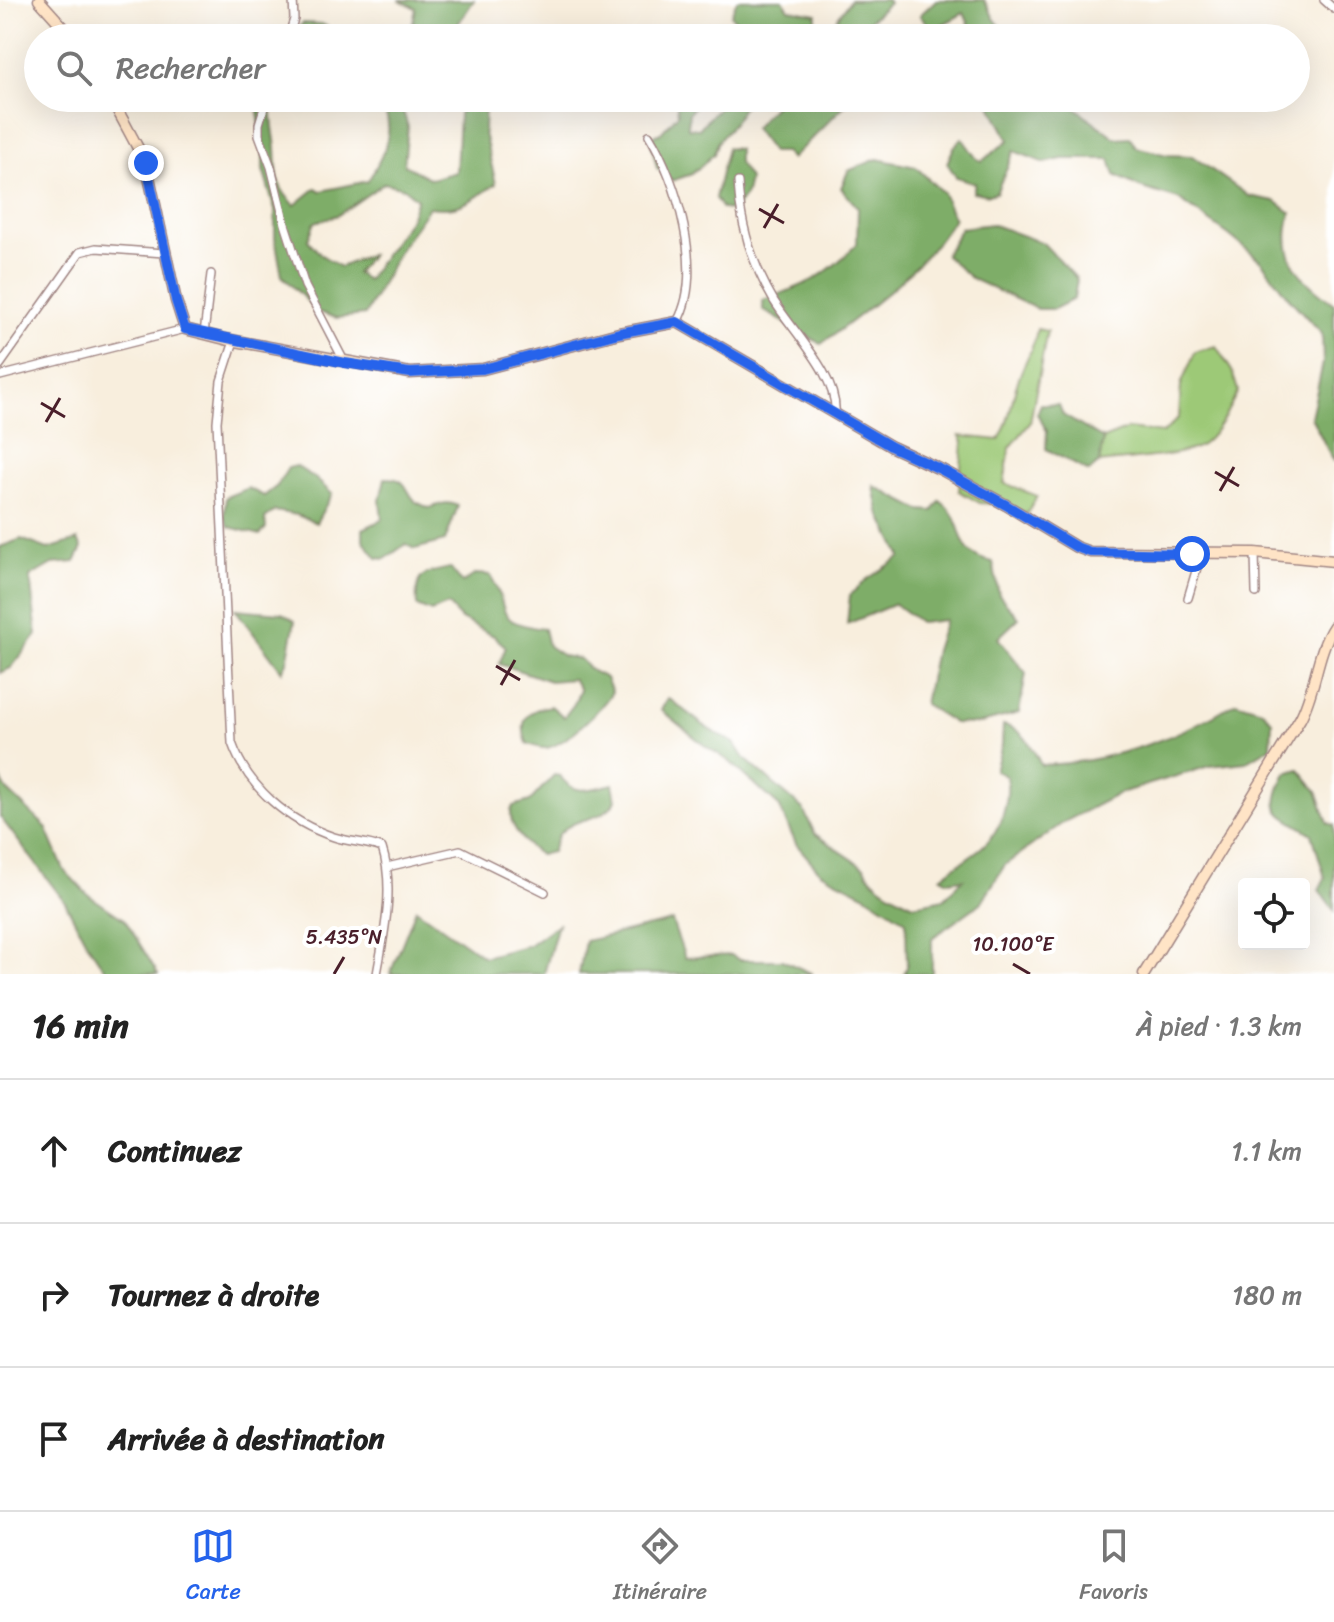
<!DOCTYPE html>
<html lang="fr">
<head>
<meta charset="utf-8">
<style>
	body { margin:0; font-family:Sriracha,sans-serif; background:#f6f6f6; color:#222 }
	.controls { position:absolute; right:24px; bottom:24px; display:grid; overflow:hidden; border-radius:8px; box-shadow:0 8px 32px #0002 }
	.controls button { width:72px; height:72px; display:grid; place-items:center; padding:0; border:0; border-bottom:2px solid #e0e0e0; background:#fff; color:#222; font:40px sans-serif }
	.stop { position:absolute; width:24px; height:24px; margin:-18px; border:6px solid #2563eb; border-radius:50%; background:#fff }
	.stop.end { background:#2563eb; border-color:#fff; box-shadow:0 2px 8px #0008 }
	.list { margin:0; padding:0; list-style:none }
	h2 { display:flex; justify-content:space-between; align-items:center; height:104px; margin:0; padding:0 32px; font-size:34px }
	h2 small { font-size:26px; font-weight:400; color:#767676 }
	.list li { display:grid; grid-template-columns:52px 1fr auto; gap:24px; align-items:center; box-sizing:border-box; height:144px; padding:0 32px; border-top:2px solid #e0e0e0 }
	.list b { display:block; font-size:30px; white-space:nowrap }
	.list em { font-size:26px; font-style:normal; color:#767676 }
	.icon { flex:none; width:44px; height:44px; fill:none; stroke:currentColor; stroke-width:2; stroke-linecap:round; stroke-linejoin:round }
	.map { position:relative; flex:none; width:1334px; height:974px; overflow:hidden }
	.search { position:absolute; background:#fff; box-shadow:0 8px 32px #0002; left:24px; right:24px; top:24px; height:88px; display:flex; align-items:center; gap:20px; box-sizing:border-box; padding:0 28px; border-radius:44px; color:#767676; font-size:30px }
	.sheet { height:536px; background:#fff }
	nav { display:flex; justify-content:space-around; align-items:center; box-sizing:border-box; height:112px; border-top:2px solid #e0e0e0; background:#fff; font-size:22px; color:#767676 }
	nav a { display:grid; justify-items:center; gap:4px }
	nav .on { color:#2563eb }
	.map>svg:first-child { display:block }
</style>
</head>
<body>
<div class="map">
<svg width="1334" height="974" viewBox="0 0 1334 974">
	<rect width="100%" height="100%" fill="#fff"/>
	<filter id="ink" filterUnits="userSpaceOnUse"><feTurbulence type="fractalNoise" baseFrequency=".0125" numOctaves="2"/><feDisplacementMap in="SourceGraphic" scale="16" xChannelSelector="R" yChannelSelector="G"/><feConvolveMatrix kernelMatrix="1 2 1 2 8 2 1 2 1" color-interpolation-filters="sRGB"/></filter>
	<filter id="wash" filterUnits="userSpaceOnUse"><feTurbulence type="fractalNoise" baseFrequency=".006" numOctaves="4" result="noise"/><feDisplacementMap in="SourceGraphic" scale="32" xChannelSelector="R" yChannelSelector="G"/><feGaussianBlur stdDeviation="1.8" result="paint"/><feColorMatrix in="noise" values="0 0 0 0 0 0 0 0 0 0 0 0 0 0 0 0 0 1.4 0 .05"/><feComposite in="paint" operator="in"/></filter>
	<g filter="url(#wash)">
		<rect width="100%" height="100%" fill="#f8eedd"/>
		<g fill="#9dc977" stroke="#747451" stroke-width="2">
			<path d="M1037,329L1047,331L1030,423L1010,448L1004,483L1037,496L1027,514L1006,505L980,503L959,491L963,442L960,436L999,440C1011,417 1010,406 1017,384C1022,365 1035,348 1037,329Z"/>
			<path d="M1216,346L1232,371L1238,391C1229,408 1219,431 1203,444C1187,457 1123,459 1099,463L1103,439L1128,429L1163,433L1179,417L1181,385L1195,352Z"/>
		</g>
		<g fill="#7ead68" stroke="#64664a" stroke-width="2" fill-rule="evenodd">
			<polygon points="399,0 474,0 454,30 443,38 377,38 412,28 416,8"/>
			<polygon points="737,0 783,0 789,9 817,14 812,35 747,35 731,15"/>
			<polygon points="850,0 887,0 889,3 870,20 863,38 824,38"/>
			<polygon points="936,0 984,0 995,20 1011,38 975,38 964,13 932,30 920,15"/>
			<polygon points="303,23 322,24 349,38 287,38"/>
			<path d="M261,98H272C270,116 274,131 276,148C278,173 273,185 295,205L316,188L321,191L368,181C383,156 401,125 376,98H399L408,127L404,165L431,179L456,172L459,114L470,98H491L485,101L484,133L496,184C472,200 459,212 429,207L400,249L365,315L336,318L318,312L282,276L275,238V210L263,170V144L257,106ZM384,183L404,188L417,199L410,219L367,280L356,273L372,254L340,267L320,254L308,240L315,222L338,215Z"/>
			<path d="M676,98H702L689,113L688,128L699,129C713,112 725,98 749,98L735,121L717,143L714,154L692,174L671,181L657,168L650,138L661,133L678,114Z"/>
			<polygon points="775,98 852,98 791,159 785,152 772,152 754,128 778,101"/>
			<path d="M987,98H1063L1115,138L1130,137L1136,147L1167,155L1192,156L1249,196L1275,201L1291,213C1278,258 1299,278 1334,304V462L1311,417L1323,363L1322,334L1288,297L1261,261L1229,235L1178,199L1139,187L1115,175L1110,159H1062L1045,163L1014,151L996,193L988,195L973,192L975,183L956,177L947,163L954,147L962,138L977,159L982,161L1009,140Z"/>
			<polygon points="727,148 738,149 738,162 749,179 746,194 734,210 722,209 715,198"/>
			<path d="M877,159L916,167L943,193L954,219C920,271 870,308 821,344L763,310V300C807,285 824,278 857,244L858,208L841,188L848,171Z"/>
			<polygon points="991,224 1043,243 1077,279 1074,299 1054,309 1037,309 972,279 945,255 961,228"/>
			<polygon points="1041,404 1059,405 1063,415 1103,439 1099,463 1089,472 1046,449 1047,431 1037,414"/>
			<polygon points="296,466 316,479 332,494 316,523 297,515 275,511 265,518 266,528 260,535 229,527 224,516 226,497 248,488 264,496 277,486 288,468"/>
			<path d="M385,478C409,478 403,488 416,502C417,502 428,508 429,508C439,505 448,500 458,506L445,541L415,549L406,544L385,559L377,558L363,540V529L382,520L380,500Z"/>
			<path d="M874,486L920,510L933,511L940,501C970,522 949,554 993,562L999,595L1019,618L998,638L1026,673L1019,713L977,724L954,723L924,704L935,650L945,620L921,623L895,604L847,624L850,595L866,580L901,557L879,512Z"/>
			<polygon points="21,539 48,549 78,540 82,548 75,562 52,564 30,577 37,635 11,668 0,673 0,547"/>
			<path d="M450,568L462,583L476,574L490,575C513,611 489,621 544,629L548,646L563,656L580,659L592,671L606,678L612,692C602,708 564,747 545,748C540,749 532,745 527,743C518,720 528,709 551,706L564,717L574,704L580,690L573,679L550,681L499,664L506,647L494,636L461,619L448,605L431,612L417,606C415,574 421,574 450,568Z"/>
			<polygon points="235,609 282,613 295,621 287,662 282,671"/>
			<path d="M668,698L710,730L734,743L744,758L803,809L815,834L865,868C872,885 897,897 914,905L944,899L963,879L948,881L941,877C954,866 969,858 982,847C1002,830 1009,802 1007,777L995,770L1002,745L1003,725C1024,729 1032,746 1041,765C1108,763 1180,738 1236,702L1262,710L1272,721L1271,747L1246,762L1210,766L1120,793L1064,822L1005,865L981,903L932,938V974H904L907,967L906,921L864,894L820,872L796,844L779,806L729,761L704,745L661,710Z"/>
			<path d="M1299,769L1317,791L1328,823L1334,825V910L1319,890L1325,878L1312,834C1280,813 1265,815 1286,773Z"/>
			<path d="M554,775L560,776C575,797 590,789 613,784L616,800C603,823 577,815 560,833C556,838 554,846 552,852L540,855C526,846 504,822 513,806L530,801Z"/>
			<polygon points="0,778 7,790 46,827 64,870 87,894 125,920 158,974 107,973 85,940 65,902 0,817"/>
			<polygon points="416,909 484,957 529,945 558,924 544,974 390,974"/>
			<polygon points="672,921 685,958 731,955 740,960 782,960 813,974 579,974 585,941"/>
		</g>
	</g>
	<g filter="url(#ink)">
		<g fill="none" stroke-linecap="round" stroke-linejoin="round">
			<g stroke="#a18684" stroke-width="10">
				<g id="street">
					<polyline points="1324,0 1334,9"/>
					<polyline points="288,38 294,19 293,0"/>
					<polyline points="267,98 259,124 259,135 271,167 285,224 305,286 344,361"/>
					<path d="M649,135C677,180 705,273 677,322"/>
					<path d="M738,182C740,225 752,264 774,301C794,333 839,377 835,415"/>
					<polyline points="204,334 211,274"/>
					<path d="M234,341L221,381L217,422L232,743C248,788 289,822 334,837C349,842 367,842 382,848C395,887 384,934 377,974"/>
					<polyline points="0,365 80,252 96,248 164,253"/>
					<polyline points="0,376 185,329"/>
					<polyline points="1255,553 1256,593"/>
					<polyline points="1188,598 1201,554"/>
					<polyline points="387,867 460,850 545,892"/>
				</g>
			</g>
			<g stroke="#a18684" stroke-width="13">
				<g id="secondary">
					<polyline points="39,0 73,38"/>
					<polyline points="111,98 146,163 176,301 185,329 225,339 410,373 483,369 619,333 677,322 892,447 942,470 1006,505 1076,547 1090,552 1255,553 1334,561"/>
					<path d="M1144,974L1300,719C1316,690 1316,653 1334,626"/>
				</g>
			</g>
			<use href="#street" stroke="#fff" stroke-width="7"/>
			<use href="#secondary" stroke="#ffe4c6" stroke-width="10"/>
		</g>
	</g>
	<g fill="none" stroke-linecap="round" stroke-linejoin="round" filter="url(#ink)">
		<polyline stroke="#2563eb" stroke-width="10" points="146,163 176,301 185,329 345,363 410,373 483,369 619,333 677,322 892,447 942,470 1006,505 1076,547 1090,552 1192,554"/>
	</g>
	<path fill="none" stroke="#4a1f2b" stroke-width="3" d="M759,209L784,223M764,228L778,204M41,403L65,417M46,422L60,398M1215,472L1239,486M1220,491L1234,467M496,666L520,680M501,685L515,660M1013,964L1030,974M334,974L344,957"/>
	<g font-size="20" text-anchor="middle" fill="#4a1f2b" stroke="#fff" stroke-width="8" stroke-linejoin="round" paint-order="stroke">
		<text x="344" y="944">5.435°N</text>
		<text x="1013" y="951">10.100°E</text>
	</g>
</svg>
<div class="controls">
<button><svg class="icon" aria-label="locate" viewBox="0 0 24 24"><circle cx="12" cy="12" r="6"/><path d="M12 2v4M12 18v4M2 12h4M18 12h4"/></svg></button>
</div>
<div class="stop" style="left:1192px;top:554px"></div>
<div class="stop end" style="left:146px;top:163px"></div>
<div class="search"><svg class="icon" aria-label="search" viewBox="0 0 24 24"><circle cx="10" cy="10" r="6"/><path d="M15 15l6 6"/></svg>Rechercher</div>
</div>
<section class="sheet">
<h2>16 min<small>À pied · 1.3 km</small></h2>
<ul class="list">
<li><svg class="icon" aria-label="ahead" viewBox="0 0 24 24"><path d="M12 20V5M6 11l6-6 6 6"/></svg><div><b>Continuez</b></div><em>1.1 km</em></li>
<li><svg class="icon" aria-label="right" viewBox="0 0 24 24"><path d="M7 20v-9h11M14 6l5 5-5 5"/></svg><div><b>Tournez à droite</b></div><em>180 m</em></li>
<li><svg class="icon" aria-label="arrive" viewBox="0 0 24 24"><path d="M6 21V4h12l-3 4 3 4H6"/></svg><div><b>Arrivée à destination</b></div></li>
</ul>
</section>
<nav>
<a class="on"><svg class="icon" aria-label="map" viewBox="0 0 24 24"><path d="M3 6l6-2 6 2 6-2v14l-6 2-6-2-6 2zM9 4v14M15 6v14"/></svg>Carte</a>
<a><svg class="icon" aria-label="directions" viewBox="0 0 24 24"><path d="M12 3l9 9-9 9-9-9zM9 14v-3h6M13 9l2 2-2 2"/></svg>Itinéraire</a>
<a><svg class="icon" aria-label="saved" viewBox="0 0 24 24"><path d="M7 4h10v16l-5-4-5 4z"/></svg>Favoris</a>
</nav>
</body>
</html>
